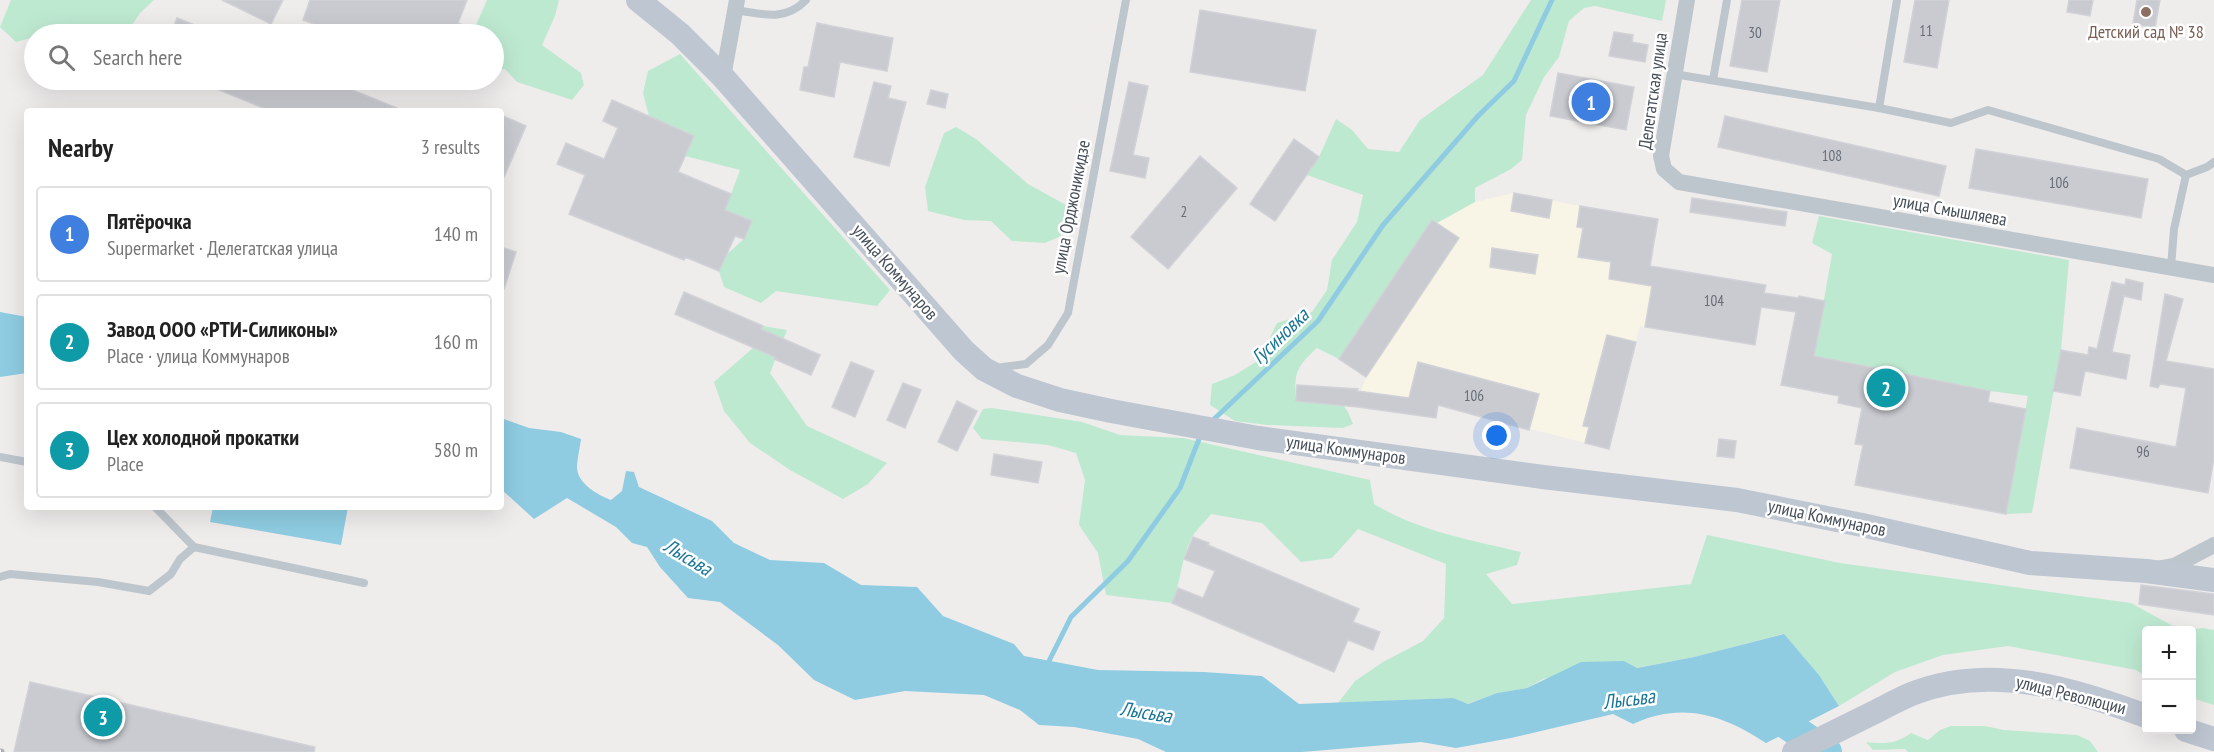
<!DOCTYPE html>
<html lang="en">
<head>
<meta charset="utf-8">
<style>
	body { margin:0; font-family:"PT Sans Narrow",sans-serif; background:#f2f2f2; color:#222 }
	.controls { position:absolute; right:18px; bottom:18px; display:grid; overflow:hidden; border-radius:6px; box-shadow:0 6px 24px #0002 }
	.controls button { width:54px; height:54px; display:grid; place-items:center; padding:0; border:0; border-bottom:2px solid #e0e0e0; background:#fff; color:#222; font:30px sans-serif }
	.you { position:absolute; left:1497px; top:436px; width:21px; height:21px; margin:-15px; border:4px solid #fff; border-radius:50%; background:#1a73e8; box-shadow:0 0 0 9px #1a73e833 }
	.badge { display:grid; place-items:center; width:39px; height:39px; border-radius:50%; background:#ea580c; color:#fff; font-size:20px; font-weight:700 }
	.pin { position:absolute; translate:-50% -50%; border:3px solid #fff; box-shadow:0 2px 6px #0006 }
	.list { margin:0; padding:0; list-style:none }
	h2 { display:flex; justify-content:space-between; align-items:center; height:78px; margin:0; padding:0 24px; font-size:26px }
	h2 small { font-size:20px; font-weight:400; color:#767676 }
	.list li { display:grid; grid-template-columns:39px 1fr auto; gap:18px; align-items:center; box-sizing:border-box; height:96px; margin:0 12px 12px; padding:0 12px; border:2px solid #e0e0e0; border-radius:6px }
	.list b { display:block; font-size:22px; white-space:nowrap }
	.list p { margin:0; font-size:20px; white-space:nowrap; color:#767676 }
	.list em { font-size:20px; font-style:normal; color:#767676 }
	.icon { flex:none; width:33px; height:33px; fill:none; stroke:currentColor; stroke-width:2; stroke-linecap:round; stroke-linejoin:round }
	.map { position:relative; flex:none; width:2214px; height:752px; overflow:hidden }
	.search { position:absolute; background:#fff; box-shadow:0 6px 24px #0002; left:24px; top:24px; width:480px; height:66px; display:flex; align-items:center; gap:15px; box-sizing:border-box; padding:0 21px; border-radius:33px; color:#767676; font-size:22px }
	.panel { position:absolute; background:#fff; box-shadow:0 6px 24px #0002; left:24px; top:108px; width:480px; height:402px; border-radius:6px }
	.map>svg:first-child { display:block }
</style>
</head>
<body>
<div class="map">
<svg width="2214" height="752" viewBox="0 0 2214 752">
	<rect width="100%" height="100%" fill="#efecec"/>
	<polygon fill="#f9f5e6" points="1514,193 1580,206 1577,227 1655,240 1650,265 1661,268 1658,287 1652,286 1645,327 1640,326 1609,449 1409,398 1361,391 1366,377 1339,359 1432,220 1437,223 1475,202"/>
	<g fill="#bee9d1">
		<polygon points="11,0 154,0 140,13 126,34 34,34 34,37 16,42 0,27"/>
		<polygon points="487,0 559,0 555,16 542,45 581,73 584,85 572,100 517,82 505,69 494,70 494,34 472,34"/>
		<path d="M1531,0H1666L1662,21L1595,6L1584,8L1569,21L1559,57L1544,77L1526,115L1522,160L1511,169L1475,188V202L1437,223L1432,220L1339,359L1317,348C1296,367 1294,373 1296,401L1343,405L1348,412L1353,424L1343,428L1267,425L1235,421L1210,405L1212,384L1235,375L1259,360L1277,323L1312,312L1327,290L1332,260L1357,222L1363,195L1307,175L1319,157L1336,119L1352,130L1368,149L1399,152L1420,120L1483,75Z"/>
		<polygon points="680,54 890,290 877,306 776,291 761,303 724,287 719,271 726,255 744,239 752,221 725,210 740,170 685,156 693,135 649,116 643,93 648,71"/>
		<polygon points="956,127 976,139 1028,184 1066,205 1061,236 1045,243 1012,241 991,221 964,220 928,211 925,187 944,133"/>
		<polygon points="1819,216 2069,260 2061,350 2032,513 2006,514 2028,396 1990,391 1814,356 1832,254 1812,243"/>
		<polygon points="763,326 787,330 770,373 807,426 887,463 868,484 843,499 790,470 750,443 724,411 714,382 754,347"/>
		<path d="M992,408L1082,422L1120,435L1183,438L1370,480L1374,504C1418,531 1471,540 1521,552L1517,565L1486,574L1512,604L1691,584L1707,535L1840,563L2131,603L2180,630H2146V676L2136,670L2008,646L1943,655L1895,672L1839,706L1819,675L1783,634L1694,657L1636,668L1624,661L1543,679L1527,688L1497,693L1467,704L1453,698L1338,703L1355,681L1383,662L1423,641L1444,618L1446,564L1358,529L1332,558L1301,562L1262,523L1211,514C1205,522 1197,529 1192,537C1181,558 1181,582 1172,603L1106,595L1098,553L1079,525L1085,480L1076,453L1048,445L982,439L973,428L983,409Z"/>
		<polygon points="2203,628 2214,630 2214,705 2192,698 2192,630 2189,630"/>
		<path d="M1951,726H1984L2004,730L2077,735L2090,741L2098,752H1908L1905,749L1873,750L1866,742C1884,744 1896,744 1911,733L1928,740L1940,730Z"/>
	</g>
	<g fill="#8fcce2">
		<polygon points="0,312 27,317 27,373 0,377"/>
		<path d="M501,418L529,428L561,432L581,439C580,448 577,459 577,468C578,484 598,495 611,500L622,491L626,471L634,472L639,487L712,521L734,543L770,560L824,563L861,585L917,587L943,616L1014,644L1024,656L1098,670L1204,672L1262,676L1299,704L1453,698L1468,704L1497,693L1527,688L1581,662L1624,661L1637,668L1694,657L1784,634L1819,675L1839,706L1766,743C1723,715 1683,701 1633,724L1613,714L1511,738L1456,748L1421,742L1302,752H1166L1138,739L1074,727L1039,725L1020,710L984,695L905,691L855,700L814,680L778,645L720,602L688,598L660,567L647,547L632,543L616,527L567,498L534,519L501,489Z"/>
		<polygon points="213,507 348,507 341,545 210,522"/>
	</g>
	<g fill="none" stroke-linecap="round" stroke-linejoin="round">
		<g stroke="#8fcce2" stroke-width="5">
			<polyline points="1211,422 1318,321 1383,225 1478,116 1514,81 1552,0"/>
			<polyline points="1047,665 1071,617 1128,561 1180,488 1201,434"/>
		</g>
		<polyline stroke="#8fcce2" stroke-width="30" points="1760,706 1827,752"/>
	</g>
	<g fill="#cacbd1" stroke="#d1d2d7" stroke-width="1.5">
		<polygon points="222,0 283,0 271,24"/>
		<polygon points="310,0 467,0 458,23 486,34 342,34 303,20"/>
		<polygon points="1742,0 1780,0 1767,72 1730,66"/>
		<polygon points="1915,0 1949,0 1937,68 1904,62"/>
		<polygon points="2069,0 2093,0 2090,16 2067,12"/>
		<polygon points="2137,0 2160,0 2155,28 2133,24"/>
		<polygon points="1200,10 1316,30 1305,91 1190,72"/>
		<polygon points="177,18 217,34 171,34"/>
		<polygon points="817,23 893,38 887,71 840,62 834,97 800,90 804,67 808,67"/>
		<polygon points="1614,32 1633,35 1632,42 1648,45 1645,62 1609,56"/>
		<polygon points="1558,73 1634,87 1626,130 1550,116"/>
		<polygon points="195,80 328,80 404,111 271,111"/>
		<polygon points="874,82 891,86 888,98 906,102 889,166 854,157"/>
		<polygon points="1129,82 1148,86 1133,155 1149,158 1145,178 1110,171"/>
		<polygon points="931,90 948,94 945,108 927,104"/>
		<polygon points="612,100 694,136 678,172 731,194 725,210 752,221 744,239 735,236 719,271 685,257 684,260 569,214 585,175 557,164 566,143 604,159 618,128 603,121"/>
		<polygon points="501,115 526,126 501,184"/>
		<polygon points="1725,116 1946,166 1939,196 1718,147"/>
		<polygon points="1294,139 1319,157 1275,221 1250,204"/>
		<polygon points="1976,149 2148,179 2141,218 1969,188"/>
		<polygon points="1200,156 1237,188 1168,269 1131,237"/>
		<polygon points="1514,193 1552,200 1549,218 1511,211"/>
		<polygon points="1692,198 1787,212 1785,226 1690,212"/>
		<polygon points="1580,206 1658,219 1650,266 1766,285 1764,293 1798,298 1799,296 1825,301 1814,356 1990,391 1988,402 2026,409 2006,514 1855,485 1863,445 1855,444 1862,408 1838,403 1839,396 1781,385 1796,312 1761,307 1755,345 1645,327 1652,286 1609,279 1611,262 1578,257 1583,228 1577,227"/>
		<polygon points="1432,220 1459,238 1366,377 1339,359"/>
		<polygon points="501,247 516,252 504,289 501,288"/>
		<polygon points="1492,248 1538,255 1535,274 1490,267"/>
		<polygon points="2126,279 2143,283 2141,300 2124,296 2112,352 2130,355 2126,379 2085,371 2080,396 2053,391 2061,350 2088,355 2089,347 2097,349 2112,282 2125,285"/>
		<polygon points="684,292 763,326 761,329 820,355 811,375 774,359 775,357 675,314"/>
		<polygon points="2165,294 2183,299 2166,361 2214,369 2214,458 2208,493 2070,468 2077,428 2176,447 2186,388 2160,384 2158,388 2150,386"/>
		<polygon points="1607,335 1636,342 1609,449 1585,443 1589,427 1583,426"/>
		<polygon points="851,362 874,371 855,417 832,407"/>
		<polygon points="1418,362 1539,394 1529,430 1438,405 1436,418 1358,407 1296,401 1297,385 1358,389 1357,391 1409,398"/>
		<polygon points="903,383 921,390 905,428 887,420"/>
		<polygon points="957,401 977,411 957,451 938,442"/>
		<polygon points="1719,439 1736,441 1734,458 1717,456"/>
		<polygon points="994,454 1042,462 1038,483 991,475"/>
		<polygon points="1193,537 1209,543 1208,545 1359,609 1353,622 1380,632 1373,650 1348,640 1334,672 1172,603 1178,588 1203,598 1215,571 1184,559"/>
		<polygon points="2141,585 2214,594 2214,615 2139,604"/>
		<polygon points="30,682 315,747 314,752 14,752"/>
	</g>
	<g fill="none" stroke-linecap="round" stroke-linejoin="round">
		<g stroke="#bec6cd" stroke-width="8">
			<path d="M736,10C762,14 785,22 806,0"/>
			<polyline points="1674,74 1879,108 1951,123 1988,110 2159,159 2186,175"/>
			<polyline points="1713,80 1727,0"/>
			<polyline points="1879,108 1897,0"/>
			<polyline points="2171,267 2174,229 2186,175 2207,167 2214,162"/>
			<polyline points="995,368 1026,364 1048,345 1068,313 1126,0"/>
			<polyline points="0,457 27,462"/>
			<polyline points="155,507 194,547"/>
			<polyline points="0,577 10,574 98,582 149,591 171,574 180,559 194,547 364,583"/>
		</g>
		<g stroke="#bec6cd" stroke-width="16">
			<polyline points="1687,0 1661,156 1664,169 1679,182 2214,275"/>
			<polyline points="723,77 737,0"/>
			<polyline points="2157,569 2174,566 2214,545"/>
		</g>
		<g stroke="#bec6d2" stroke-width="24">
			<polyline points="638,0 680,34 723,77 964,351 984,369 1017,386 1060,400 1111,411 1258,438 1543,477 1737,500 1862,525 2030,563 2146,571 2214,580"/>
			<polyline points="2186,730 2214,739"/>
			<path d="M1794,752C1822,738 1849,725 1877,711C1889,705 1901,698 1914,693C1992,663 2072,689 2146,716"/>
		</g>
		<g stroke="#afb1b6" stroke-width="7">
			<polyline id="rail" points="0,752 1,752"/>
		</g>
		<use href="#rail" stroke="#fff" stroke-width="4.5" stroke-dasharray="14" stroke-linecap="butt"/>
	</g>
	<circle fill="#8d6e63" stroke="#fff" stroke-width="2" cx="2146" cy="12" r="6"/>
	<g text-anchor="middle" stroke-width="5" stroke-linejoin="round" paint-order="stroke">
		<g font-size="15" fill="#676d76">
			<text x="1926" y="36">11</text>
			<text x="1755" y="38">30</text>
			<text x="1832" y="161">108</text>
			<text x="2059" y="188">106</text>
			<text x="1184" y="217">2</text>
			<text x="1714" y="306">104</text>
			<text x="1474" y="401">106</text>
			<text x="2143" y="457">96</text>
		</g>
		<g font-size="18" fill="#785e54" stroke="#fff">
			<text x="2146" y="38">Детский сад № 38</text>
		</g>
		<g font-size="18" fill="#464e58" stroke="#fff">
			<text transform="translate(1653 91) rotate(-82)" y="6">Делегатская улица</text>
			<text transform="translate(1071 207) rotate(-79)" y="6">улица Орджоникидзе</text>
			<text transform="translate(1950 210) rotate(10)" y="6">улица Смышляева</text>
			<text transform="translate(895 272) rotate(49)" y="6">улица Коммунаров</text>
			<text transform="translate(1346 450) rotate(8)" y="6">улица Коммунаров</text>
			<text transform="translate(1827 518) rotate(12)" y="6">улица Коммунаров</text>
			<text transform="translate(2071 695) rotate(14)" y="6">улица Революции</text>
		</g>
		<g font-size="20" font-style="italic" fill="#197598" stroke="#fff">
			<text transform="translate(1280 336) rotate(-44)" y="7">Гусиновка</text>
			<text transform="translate(688 557) rotate(31)" y="7">Лысьва</text>
			<text transform="translate(1629 699) rotate(-7)" y="7">Лысьва</text>
			<text transform="translate(1146 712) rotate(9)" y="7">Лысьва</text>
		</g>
	</g>
</svg>
<div class="controls">
<button>+</button>
<button>−</button>
</div>
<div class="you"></div>
<div class="pin badge" style="left:1591px;top:102px;background:#3f7fe0">1</div>
<div class="pin badge" style="left:1886px;top:388px;background:#0f9aa8">2</div>
<div class="pin badge" style="left:103px;top:717px;background:#0f9aa8">3</div>
<div class="search"><svg class="icon" aria-label="search" viewBox="0 0 24 24"><circle cx="10" cy="10" r="6"/><path d="M15 15l6 6"/></svg>Search here</div>
<section class="panel">
<h2>Nearby<small>3 results</small></h2>
<ul class="list">
<li><span class="badge" style="background:#3f7fe0">1</span><div><b>Пятёрочка</b><p>Supermarket · Делегатская улица</p></div><em>140 m</em></li>
<li><span class="badge" style="background:#0f9aa8">2</span><div><b>Завод ООО «РТИ-Силиконы»</b><p>Place · улица Коммунаров</p></div><em>160 m</em></li>
<li><span class="badge" style="background:#0f9aa8">3</span><div><b>Цех холодной прокатки</b><p>Place</p></div><em>580 m</em></li>
</ul>
</section>
</div>
</body>
</html>
